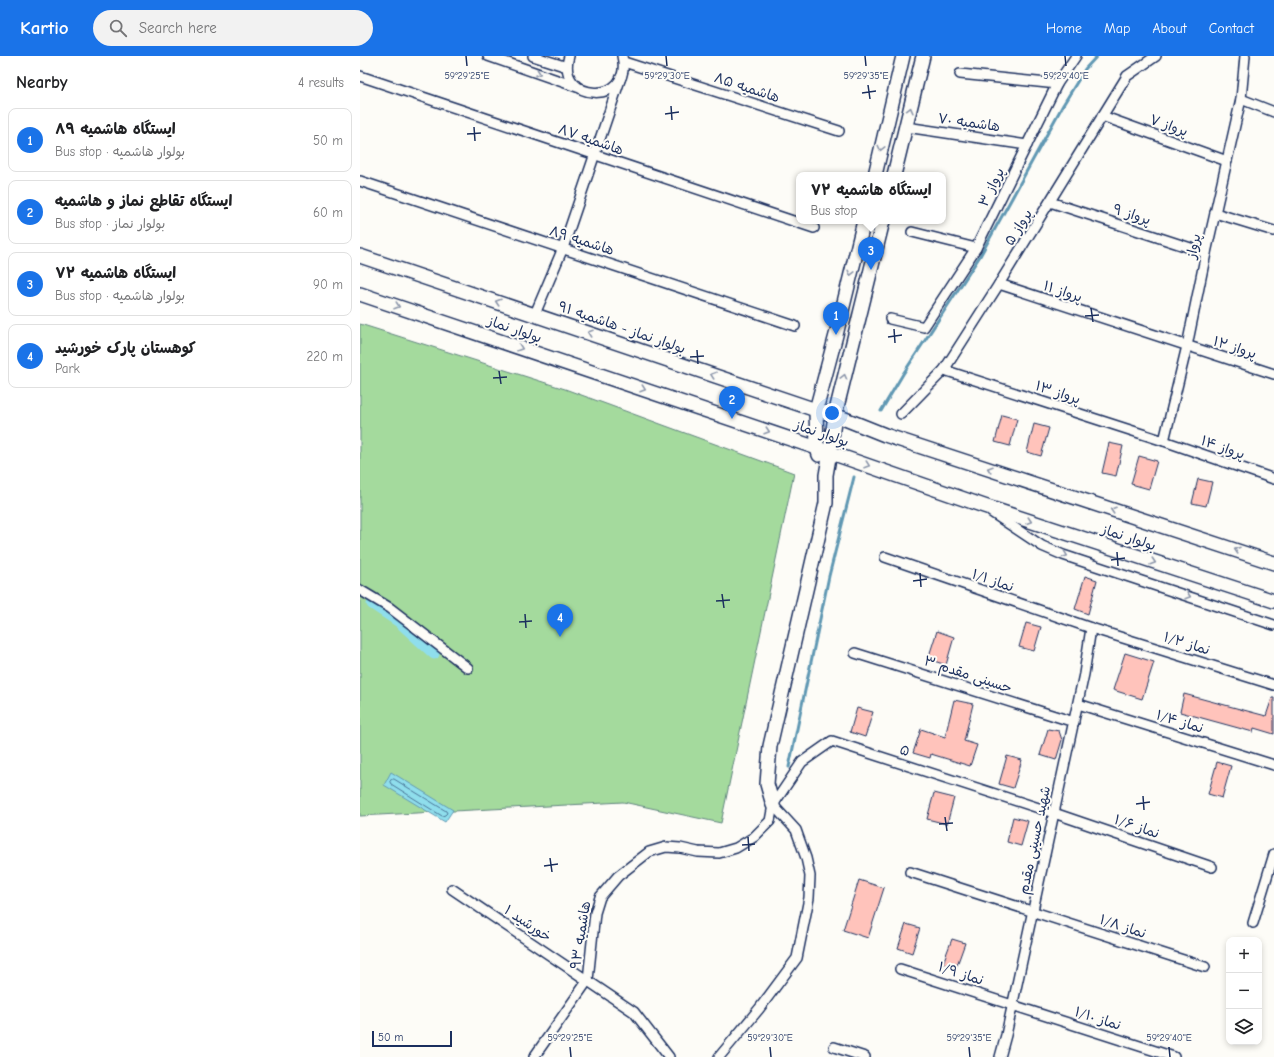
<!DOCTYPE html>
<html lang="en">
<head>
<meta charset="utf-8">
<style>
	body { margin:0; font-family:"Comic Neue","Playpen Sans Arabic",sans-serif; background:#f2f2f2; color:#202124 }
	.controls { position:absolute; right:12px; bottom:12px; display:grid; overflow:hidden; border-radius:8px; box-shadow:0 2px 6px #0003 }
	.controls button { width:36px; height:36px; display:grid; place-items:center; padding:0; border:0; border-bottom:1px solid #e0e0e0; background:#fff; color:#202124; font:20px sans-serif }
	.scale { position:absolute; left:12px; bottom:10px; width:80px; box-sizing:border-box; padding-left:4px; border:2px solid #1b2f5e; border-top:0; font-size:11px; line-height:14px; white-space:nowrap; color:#1b2f5e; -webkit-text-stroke:3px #fdfcf7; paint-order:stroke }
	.you { position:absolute; left:472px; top:357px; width:14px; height:14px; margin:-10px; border:3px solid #fff; border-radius:50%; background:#1a73e8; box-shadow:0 0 0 6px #1a73e833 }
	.badge { display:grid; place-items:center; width:26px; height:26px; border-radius:50%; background:#1a73e8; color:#fff; font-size:13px; font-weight:700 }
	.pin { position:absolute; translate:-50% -33px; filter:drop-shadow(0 1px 2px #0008) }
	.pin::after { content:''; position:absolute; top:21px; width:14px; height:12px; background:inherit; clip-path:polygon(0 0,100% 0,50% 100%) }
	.popup { position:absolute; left:436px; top:116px; width:150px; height:52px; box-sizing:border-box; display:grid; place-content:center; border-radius:8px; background:#fff; filter:drop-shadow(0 1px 3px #0005); font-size:13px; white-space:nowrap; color:#757577 }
	.popup b { font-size:15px; color:#202124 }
	.popup::after { content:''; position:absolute; left:50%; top:100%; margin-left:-8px; border:8px solid transparent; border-top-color:#fff }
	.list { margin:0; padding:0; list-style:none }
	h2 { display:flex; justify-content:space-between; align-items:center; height:52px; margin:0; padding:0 16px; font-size:17px }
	h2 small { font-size:13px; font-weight:400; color:#757577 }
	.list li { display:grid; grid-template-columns:26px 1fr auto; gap:12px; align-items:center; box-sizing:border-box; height:64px; margin:0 8px 8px; padding:0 8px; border:1px solid #e0e0e0; border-radius:8px }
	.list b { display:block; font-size:15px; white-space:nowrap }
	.list p { margin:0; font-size:13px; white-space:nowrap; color:#757577 }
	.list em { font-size:13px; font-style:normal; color:#757577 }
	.icon { flex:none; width:22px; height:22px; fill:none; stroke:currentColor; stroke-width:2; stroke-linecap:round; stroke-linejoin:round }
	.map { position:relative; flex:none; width:914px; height:1001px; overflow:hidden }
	header { display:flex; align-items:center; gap:24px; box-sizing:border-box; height:56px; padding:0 20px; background:#1a73e8; color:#fff }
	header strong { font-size:19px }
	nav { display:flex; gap:22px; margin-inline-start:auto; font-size:14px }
	.search { width:280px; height:36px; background:#f2f2f2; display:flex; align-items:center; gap:10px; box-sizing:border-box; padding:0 14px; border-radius:22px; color:#757577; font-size:15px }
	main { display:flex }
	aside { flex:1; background:#fff }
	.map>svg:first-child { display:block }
</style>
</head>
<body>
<header>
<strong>Kartio</strong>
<div class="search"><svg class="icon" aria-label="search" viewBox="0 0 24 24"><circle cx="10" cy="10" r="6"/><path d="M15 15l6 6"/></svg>Search here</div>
<nav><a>Home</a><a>Map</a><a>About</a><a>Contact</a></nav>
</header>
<main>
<aside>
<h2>Nearby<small>4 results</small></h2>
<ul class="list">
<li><span class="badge">1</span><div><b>ایستگاه هاشمیه ۸۹</b><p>Bus stop · بولوار هاشمیه</p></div><em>50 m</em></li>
<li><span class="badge">2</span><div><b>ایستگاه تقاطع نماز و هاشمیه</b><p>Bus stop · بولوار نماز</p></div><em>60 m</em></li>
<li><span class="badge">3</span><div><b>ایستگاه هاشمیه ۷۲</b><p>Bus stop · بولوار هاشمیه</p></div><em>90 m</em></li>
<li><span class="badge">4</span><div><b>کوهستان پارک خورشید</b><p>Park</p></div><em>220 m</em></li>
</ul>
</aside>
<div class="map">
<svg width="914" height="1001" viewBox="0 0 914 1001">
	<rect width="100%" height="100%" fill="#fdfcf7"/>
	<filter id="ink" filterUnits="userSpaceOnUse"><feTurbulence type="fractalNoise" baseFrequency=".025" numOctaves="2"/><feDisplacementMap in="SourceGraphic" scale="8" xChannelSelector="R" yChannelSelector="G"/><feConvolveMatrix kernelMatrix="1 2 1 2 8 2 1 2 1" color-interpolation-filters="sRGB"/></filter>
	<g filter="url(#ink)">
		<polygon fill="#a4da9d" stroke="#60847e" points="0,268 205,333 434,417 361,767 263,746 0,760"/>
		<polygon fill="#8fdeec" stroke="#6198b3" points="31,716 93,754 85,766 24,729"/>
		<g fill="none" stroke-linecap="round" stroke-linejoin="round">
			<polygon stroke="#497597" stroke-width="1" points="32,723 34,723 86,755 87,757 85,759 82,760 31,728 30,726"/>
			<g stroke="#6198b3" stroke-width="3">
				<polyline points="521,355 543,318 620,200 703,49 725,13 737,0"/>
				<polyline points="429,711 469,520 494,421"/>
			</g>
			<polyline stroke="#8fdeec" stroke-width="11" points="12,548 39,566 74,598"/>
		</g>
		<g fill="#ffc3bb" stroke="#1b2f5e">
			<polygon points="642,359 657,363 650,390 635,386"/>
			<polygon points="674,368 689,372 681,400 667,396"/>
			<polygon points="749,387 763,390 756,420 742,417"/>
			<polygon points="779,400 797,405 789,433 771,428"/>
			<polygon points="838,423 852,426 846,450 832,447"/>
			<polygon points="725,520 737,524 728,558 715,553"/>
			<polygon points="666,567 681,571 674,595 659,591"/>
			<polygon points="577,575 594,581 586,609 568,603"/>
			<polygon points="765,597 794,606 782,643 753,634"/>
			<polygon points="824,638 906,660 912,642 914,642 914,678 894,672 893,676 820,656"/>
			<polygon points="594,644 613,648 604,685 617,689 610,710 571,698 570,702 553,697 561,673 585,681"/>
			<polygon points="497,652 513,656 505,681 490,676"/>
			<polygon points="688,673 699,675 702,684 696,704 680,699"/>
			<polygon points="647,700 662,704 653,732 639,728"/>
			<polygon points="857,706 871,710 862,742 848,738"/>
			<polygon points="574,737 594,742 587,768 567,763"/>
			<polygon points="653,761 668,765 661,790 647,786"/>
			<polygon points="499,824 524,832 508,882 483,874"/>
			<polygon points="546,868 560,872 552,897 538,892"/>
			<polygon points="592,883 605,887 596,912 583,907"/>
		</g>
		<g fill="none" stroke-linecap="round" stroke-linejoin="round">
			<g stroke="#1b2f5e" stroke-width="12">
				<g id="street">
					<polyline points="128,0 217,31"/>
					<polyline points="173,0 207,11"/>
					<path d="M209,0C195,46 274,51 262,0"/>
					<polyline points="264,6 479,75"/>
					<polyline points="600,18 697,28"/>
					<polyline points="0,20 454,172"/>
					<polyline points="881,43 914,56"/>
					<polyline points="742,60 867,105"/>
					<polyline points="546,71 667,89"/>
					<polyline points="0,125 435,270"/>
					<polyline points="690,146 846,197"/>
					<polyline points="855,157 914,175"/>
					<polyline points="552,176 616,192"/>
					<polyline points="639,228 914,318"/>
					<polyline points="175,258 203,192 261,21"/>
					<polyline points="530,263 564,271 616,192 697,28 716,0"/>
					<polyline points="584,314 804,385 914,423"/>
					<polyline points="541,358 584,314 639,228 767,20 796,0"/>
					<polyline points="804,385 827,290 846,197 881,43 885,0"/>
					<polyline points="631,456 682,490 703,499 914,569"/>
					<polyline points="525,501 731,572 914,629"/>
					<polyline points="0,534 30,552 108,612"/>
					<polyline points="495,597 714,666"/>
					<polyline points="718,648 914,709"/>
					<polyline points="550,816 845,911"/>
					<polyline points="92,833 274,956 309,1001"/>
					<polyline points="893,867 914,798"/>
					<polyline points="540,913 814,1001"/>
					<polyline points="474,991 505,1001"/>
					<polyline points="174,1001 228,924 235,857 240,841 258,820 289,796 306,791 320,792 338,796 359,797 376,792 394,781 410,765 413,749 442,706 472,685 694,757 852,811"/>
					<polyline points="359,1001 399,953 437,902 449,842 450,820 446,802 436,774 413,749"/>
					<polyline points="640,1001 646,979 724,618 731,572"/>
				</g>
			</g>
			<g stroke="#1b2f5e" stroke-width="16">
				<g id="secondary">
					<polyline points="515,119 543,0"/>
					<polyline points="534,119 563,0"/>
					<polyline points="0,200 456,354 475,359 525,379 914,507"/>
					<polyline points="0,238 457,392 624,450 914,545"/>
					<polyline points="459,399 457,392 456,354 476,279 504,165"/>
					<polyline points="413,749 407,728 410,690 466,447 466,419 470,396 475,359 523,165"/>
				</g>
			</g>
			<use href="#street" stroke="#fdfcf7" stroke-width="9"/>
			<use href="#secondary" stroke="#fdfcf7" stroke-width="13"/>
		</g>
		<defs><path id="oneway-chevron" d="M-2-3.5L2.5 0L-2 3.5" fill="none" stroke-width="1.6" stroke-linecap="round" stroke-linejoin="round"/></defs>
		<g stroke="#8c96aa">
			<use href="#oneway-chevron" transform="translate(178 17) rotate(19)"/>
			<use href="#oneway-chevron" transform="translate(550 54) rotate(-76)"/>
			<use href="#oneway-chevron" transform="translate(521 92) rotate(104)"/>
			<use href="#oneway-chevron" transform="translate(491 217) rotate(104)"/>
			<use href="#oneway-chevron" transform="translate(138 246) rotate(-162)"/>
			<use href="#oneway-chevron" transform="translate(37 250) rotate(19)"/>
			<use href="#oneway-chevron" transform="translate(230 277) rotate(-161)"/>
			<use href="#oneway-chevron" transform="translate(160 292) rotate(19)"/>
			<use href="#oneway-chevron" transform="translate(353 319) rotate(-161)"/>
			<use href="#oneway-chevron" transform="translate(484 321) rotate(-76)"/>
			<use href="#oneway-chevron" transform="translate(283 333) rotate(19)"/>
			<use href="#oneway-chevron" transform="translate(407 375) rotate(18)"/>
			<use href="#oneway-chevron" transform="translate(507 409) rotate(19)"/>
			<use href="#oneway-chevron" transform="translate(630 413) rotate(-162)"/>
			<use href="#oneway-chevron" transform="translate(753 454) rotate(-162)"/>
			<use href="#oneway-chevron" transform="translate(669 465) rotate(18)"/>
			<use href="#oneway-chevron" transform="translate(877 494) rotate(-162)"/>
			<use href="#oneway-chevron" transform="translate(705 499) rotate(20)"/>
			<use href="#oneway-chevron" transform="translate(793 506) rotate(18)"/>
			<use href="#oneway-chevron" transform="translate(828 540) rotate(18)"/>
		</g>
	</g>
	<path fill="none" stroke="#1b2f5e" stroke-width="1.5" d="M106,0L107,10M306,0L307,10M505,0L506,10M705,0L706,10M508,29L510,43M502,37L516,35M311,50L312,64M305,58L319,56M114,71L115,85M107,78L121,77M731,252L733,266M725,260L739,259M534,273L535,287M528,281L542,279M337,294L338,308M330,301L344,300M139,315L141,328M133,322L147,321M757,496L758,510M751,504L765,502M560,517L561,531M553,525L567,523M362,538L364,552M356,545L370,544M165,558L166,572M159,566L172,565M783,740L784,754M776,748L790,746M585,761L587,775M579,768L593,767M388,781L389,795M382,789L395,788M190,802L192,816M184,810L198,808M210,991L211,1001M410,991L411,1001M609,991L610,1001M809,991L810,1001"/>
	<g text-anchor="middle" stroke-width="4" stroke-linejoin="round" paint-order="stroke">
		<g font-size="14" fill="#1b2f5e" stroke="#fdfcf7">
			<text transform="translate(387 31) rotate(18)" y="5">هاشمیه ۸۵</text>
			<text transform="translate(609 66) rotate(8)" y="5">هاشمیه ۷۰</text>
			<text transform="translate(809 69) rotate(20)" y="5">پرواز ۷</text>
			<text transform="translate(231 83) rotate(19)" y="5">هاشمیه ۸۷</text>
			<text transform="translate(631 131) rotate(-64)" y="5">پرواز ۳</text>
			<text transform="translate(772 158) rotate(18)" y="5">پرواز ۹</text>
			<text transform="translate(658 171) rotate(-58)" y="5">پرواز ۵</text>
			<text transform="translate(222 184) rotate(18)" y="5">هاشمیه ۸۹</text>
			<text transform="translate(833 190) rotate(-78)" y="5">پرواز</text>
			<text transform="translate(703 235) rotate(18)" y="5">پرواز ۱۱</text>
			<text transform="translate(262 271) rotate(19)" y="5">بولوار نماز - هاشمیه ۹۱</text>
			<text transform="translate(155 273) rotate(19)" y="5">بولوار نماز</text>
			<text transform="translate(875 291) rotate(18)" y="5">پرواز ۱۲</text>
			<text transform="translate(698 336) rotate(18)" y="5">پرواز ۱۳</text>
			<text transform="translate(462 377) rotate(19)" y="5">بولوار نماز</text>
			<text transform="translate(863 391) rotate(19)" y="5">پرواز ۱۴</text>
			<text transform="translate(769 481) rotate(18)" y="5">بولوار نماز</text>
			<text transform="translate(633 524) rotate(19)" y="5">نماز ۱/۱</text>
			<text transform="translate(827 587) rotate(17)" y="5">نماز ۱/۲</text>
			<text transform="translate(608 618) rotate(18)" y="5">حسینی مقدم ۳</text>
			<text transform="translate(820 665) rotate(17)" y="5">نماز ۱/۴</text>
			<text transform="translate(545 694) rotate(18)" y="5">۵</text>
			<text transform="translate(777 770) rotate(19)" y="5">نماز ۱/۶</text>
			<text transform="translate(674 784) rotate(-78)" y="5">شهید حسینی مقدم</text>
			<text transform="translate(168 867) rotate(34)" y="5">خورشید ۱</text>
			<text transform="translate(763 870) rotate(18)" y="5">نماز ۱/۸</text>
			<text transform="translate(220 879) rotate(-81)" y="5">هاشمیه ۹۳</text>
			<text transform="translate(601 917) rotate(18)" y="5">نماز ۱/۹</text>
			<text transform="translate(738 962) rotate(18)" y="5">نماز ۱/۱۰</text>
		</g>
	</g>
	<g font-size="10" text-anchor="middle" fill="#1b2f5e" stroke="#fdfcf7" stroke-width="4" stroke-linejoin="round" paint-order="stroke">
		<text x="107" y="23">59°29'25"E</text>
		<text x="307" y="23">59°29'30"E</text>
		<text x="506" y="23">59°29'35"E</text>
		<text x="706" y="23">59°29'40"E</text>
		<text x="210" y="985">59°29'25"E</text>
		<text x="410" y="985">59°29'30"E</text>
		<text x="609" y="985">59°29'35"E</text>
		<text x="809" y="985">59°29'40"E</text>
	</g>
</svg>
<div class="controls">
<button>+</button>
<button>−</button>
<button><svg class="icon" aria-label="layers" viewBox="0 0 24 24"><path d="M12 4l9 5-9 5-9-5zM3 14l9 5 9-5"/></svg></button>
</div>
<div class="scale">50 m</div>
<div class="you"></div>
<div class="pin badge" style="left:476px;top:279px">1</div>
<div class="pin badge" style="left:372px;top:363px">2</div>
<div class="pin badge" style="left:511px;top:214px">3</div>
<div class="popup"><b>ایستگاه هاشمیه ۷۲</b>Bus stop</div>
<div class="pin badge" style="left:200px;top:581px">4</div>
</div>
</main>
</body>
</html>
